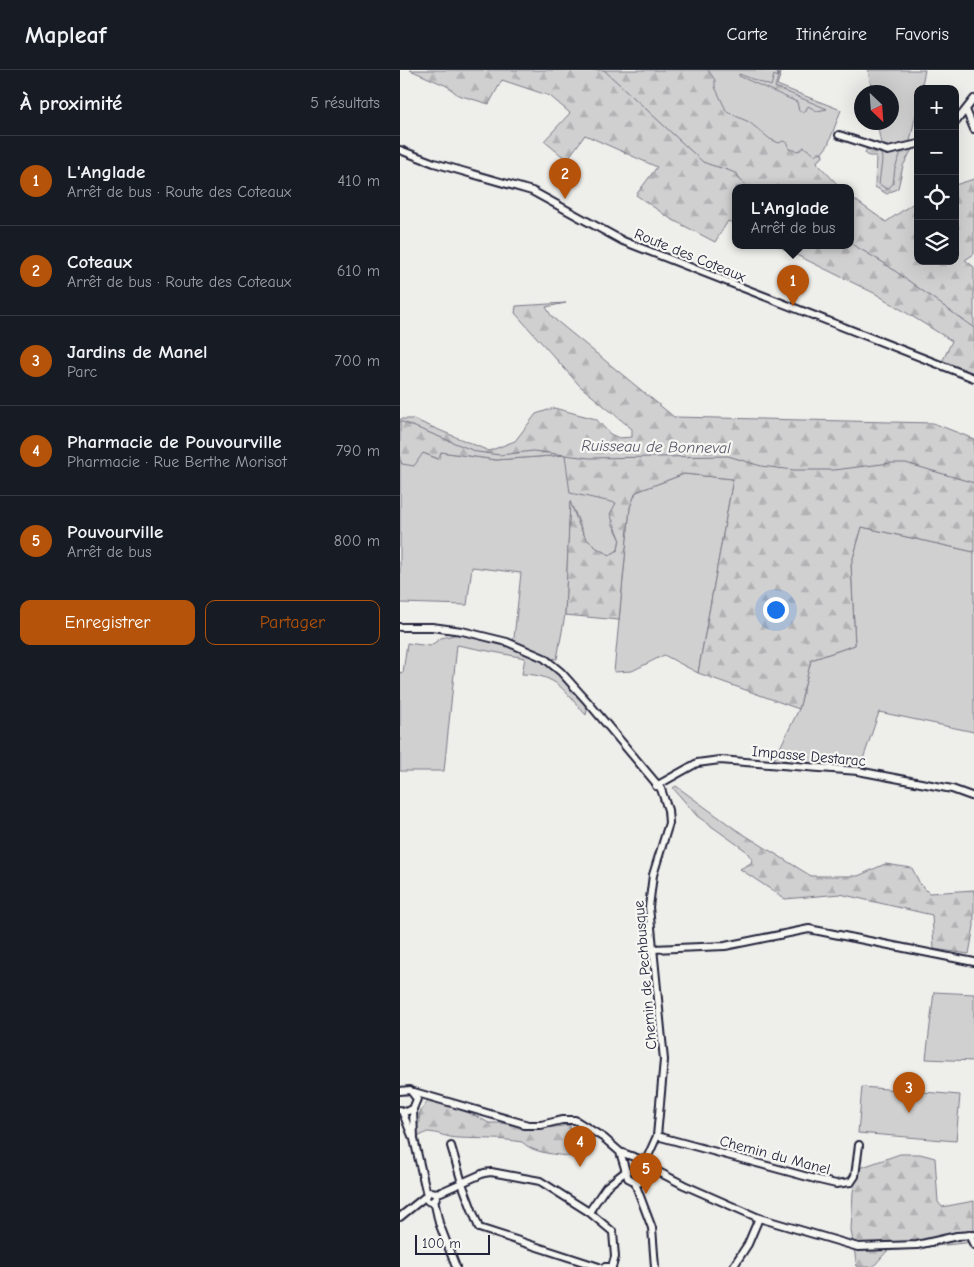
<!DOCTYPE html>
<html lang="fr">
<head>
<meta charset="utf-8">
<style>
	body { margin:0; font-family:"Comic Neue",sans-serif; background:#242831; color:#f1f3f6 }
	.controls { position:absolute; right:15px; top:15px; display:grid; overflow:hidden; border-radius:10px; box-shadow:0 5px 20px #0002 }
	.controls button { width:45px; height:45px; display:grid; place-items:center; padding:0; border:0; border-bottom:1px solid #363941; background:#171b24; color:#f1f3f6; font:25px sans-serif }
	.compass { position:absolute; left:454px; top:15px; width:45px; height:45px; border-radius:50%; background:#171b24; box-shadow:0 5px 20px #0002; rotate:155deg }
	.scale { position:absolute; left:15px; bottom:12px; width:75px; box-sizing:border-box; padding-left:5px; border:2px solid #22223b; border-top:0; font-size:14px; line-height:18px; white-space:nowrap; color:#22223b; -webkit-text-stroke:4px #f6f6f2; paint-order:stroke }
	.you { position:absolute; left:375px; top:539px; width:18px; height:18px; margin:-12px; border:4px solid #fff; border-radius:50%; background:#1a73e8; box-shadow:0 0 0 8px #1a73e833 }
	.badge { display:grid; place-items:center; width:32px; height:32px; border-radius:50%; background:#b45309; color:#fff; font-size:16px; font-weight:700 }
	.pin { position:absolute; translate:-50% -41px; filter:drop-shadow(0 1px 2px #0008) }
	.pin::after { content:''; position:absolute; top:26px; width:18px; height:15px; background:inherit; clip-path:polygon(0 0,100% 0,50% 100%) }
	.popup { position:absolute; left:332px; top:114px; width:122px; height:65px; box-sizing:border-box; display:grid; place-content:center; border-radius:10px; background:#171b24; filter:drop-shadow(0 1px 4px #0005); font-size:16px; white-space:nowrap; color:#9ea1a6 }
	.popup b { font-size:19px; color:#f1f3f6 }
	.popup::after { content:''; position:absolute; left:50%; top:100%; margin-left:-10px; border:10px solid transparent; border-top-color:#171b24 }
	.list { margin:0; padding:0; list-style:none }
	h2 { display:flex; justify-content:space-between; align-items:center; height:65px; margin:0; padding:0 20px; font-size:21px }
	h2 small { font-size:16px; font-weight:400; color:#9ea1a6 }
	.list li { display:grid; grid-template-columns:32px 1fr auto; gap:15px; align-items:center; box-sizing:border-box; height:90px; padding:0 20px; border-top:1px solid #363941 }
	.list b { display:block; font-size:19px; white-space:nowrap }
	.list p { margin:0; font-size:16px; white-space:nowrap; color:#9ea1a6 }
	.list em { font-size:16px; font-style:normal; color:#9ea1a6 }
	.actions { display:flex; gap:10px; padding:15px 20px }
	.actions a { flex:1; padding:11px 0; border:1px solid #b45309; border-radius:10px; text-align:center; font-size:18px; color:#b45309 }
	.actions .main { background:#b45309; color:#fff }
	.icon { flex:none; width:28px; height:28px; fill:none; stroke:currentColor; stroke-width:2; stroke-linecap:round; stroke-linejoin:round }
	.map { position:relative; flex:none; width:574px; height:1197px; overflow:hidden }
	header { display:flex; align-items:center; gap:30px; box-sizing:border-box; height:70px; padding:0 25px; background:#171b24; border-bottom:1px solid #363941 }
	header strong { font-size:24px }
	nav { display:flex; gap:28px; margin-inline-start:auto; font-size:18px }
	main { display:flex }
	aside { flex:1; background:#171b24 }
	.map>svg:first-child { display:block }
</style>
</head>
<body>
<header>
<strong>Mapleaf</strong>
<nav><a>Carte</a><a>Itinéraire</a><a>Favoris</a></nav>
</header>
<main>
<aside>
<h2>À proximité<small>5 résultats</small></h2>
<ul class="list">
<li><span class="badge">1</span><div><b>L'Anglade</b><p>Arrêt de bus · Route des Coteaux</p></div><em>410 m</em></li>
<li><span class="badge">2</span><div><b>Coteaux</b><p>Arrêt de bus · Route des Coteaux</p></div><em>610 m</em></li>
<li><span class="badge">3</span><div><b>Jardins de Manel</b><p>Parc</p></div><em>700 m</em></li>
<li><span class="badge">4</span><div><b>Pharmacie de Pouvourville</b><p>Pharmacie · Rue Berthe Morisot</p></div><em>790 m</em></li>
<li><span class="badge">5</span><div><b>Pouvourville</b><p>Arrêt de bus</p></div><em>800 m</em></li>
</ul>
<div class="actions"><a class="main">Enregistrer</a><a>Partager</a></div>
</aside>
<div class="map">
<svg width="574" height="1197" viewBox="0 0 574 1197">
	<defs>
		<pattern id="forest-firs" width="22" height="20" patternUnits="userSpaceOnUse" patternTransform="scale(1.25)"><rect width="22" height="20" fill="#d0d0d1"/><path d="M5 1l3.5 6h-7zM16 11l3.5 6h-7z" fill="#b2b2b4"/></pattern>
	</defs>
	<rect width="100%" height="100%" fill="#eeeeeb"/>
	<filter id="ink" filterUnits="userSpaceOnUse"><feTurbulence type="fractalNoise" baseFrequency=".02" numOctaves="2"/><feDisplacementMap in="SourceGraphic" scale="10" xChannelSelector="R" yChannelSelector="G"/><feConvolveMatrix kernelMatrix="1 2 1 2 8 2 1 2 1" color-interpolation-filters="sRGB"/></filter>
	<g filter="url(#ink)">
		<g fill="#d0d0d1" stroke="#797986">
			<polygon points="308,0 382,0 377,15 441,40 428,75 416,91 380,78 324,41"/>
			<polygon points="468,0 525,0 521,19 518,19 518,35 510,71 496,115 487,121 478,117 481,74 477,53 492,52 492,22 472,22"/>
			<path d="M41,382L96,390L165,385L216,433L212,453L220,468L218,480L210,485C177,471 185,458 170,433L165,545L157,589C147,589 124,575 112,571L114,568L121,503L72,497L67,535L0,533V389L2,394L23,383L38,389Z"/>
			<polygon points="284,404 333,409 298,603 264,585 232,601 214,602 230,437 236,422"/>
			<polygon points="462,457 574,482 574,662 479,642 460,698 374,690 399,639 411,590 455,575 451,495"/>
			<path d="M58,564L109,574L138,589L152,597L188,635L186,645C163,620 158,605 122,604L125,588L57,575L44,701H0V602L3,603L7,573L30,576L41,568Z"/>
			<polygon points="534,922 574,924 574,991 526,989"/>
			<polygon points="462,1017 560,1025 556,1071 458,1063"/>
		</g>
		<g fill="url(#forest-firs)" stroke="#797986">
			<polygon points="10,0 308,0 315,10 315,17 327,42 349,52 370,69 379,73 383,71 388,73 389,79 399,81 404,77 415,85 418,82 422,82 423,87 417,91 418,94 440,117 336,117 335,154 328,151 315,172 271,149 236,125 257,97 185,65 167,90 144,71 170,43 150,26 102,10 89,34 58,25 47,16"/>
			<polygon points="375,0 380,0 375,17 427,39 417,41 408,36 405,42 399,41 397,32 339,6 339,4 371,16 374,5 377,7 378,4"/>
			<polygon points="467,78 481,81 482,90 479,114 487,119 493,114 495,98 502,80 512,79 503,96 498,118 487,124 475,117 476,86 469,86 465,83"/>
			<polygon points="574,109 574,184 565,190 574,197 574,306 542,292 552,271 476,224 376,175 450,175 451,127 486,152 518,130 518,191 555,191 555,115"/>
			<path d="M166,233L146,237L152,247L274,347L533,353L574,369V482L462,457L451,495L455,575L411,590L399,639L298,603L333,409L284,404L236,422L230,437L219,550L165,545L170,431C180,458 182,473 210,485L218,480L220,468L210,444L216,433L170,423L165,385L96,390L41,382L39,389L23,383L14,396L2,394L0,389V349H13L89,381L115,371L136,344L154,338L196,349L210,364L219,368L232,367V359L180,316L115,243L116,236Z"/>
			<polygon points="276,716 335,759 411,806 458,806 485,794 512,798 520,814 529,823 574,820 574,856 569,884 534,879 532,845 440,824 385,829 340,799 351,793 352,789 345,780 297,746 273,718"/>
			<path d="M29,1029L72,1044L89,1053H101L139,1059L170,1055L173,1087C156,1084 134,1084 122,1072C99,1068 81,1069 58,1068C48,1068 37,1062 27,1062L18,1067L16,1065V1056L20,1052L19,1044Z"/>
			<polygon points="500,1084 520,1084 535,1088 538,1132 542,1137 574,1131 574,1172 487,1181 473,1197 457,1197 451,1160 453,1122 457,1099"/>
		</g>
		<g fill="none" stroke-linecap="round" stroke-linejoin="round">
			<g stroke="#727281" stroke-width="1">
				<path d="M204,0L303,92C315,97 325,98 337,104L339,109L349,117"/>
				<polyline points="450,173 484,193 574,258"/>
				<polyline points="0,351 77,382 100,385 133,381 189,388 328,386 361,396 394,400 434,400 490,393 506,393 574,413"/>
			</g>
			<g stroke="#22223b" stroke-width="10">
				<g id="minor">
					<polyline points="566,40 574,59"/>
					<polyline points="555,53 574,29"/>
					<polyline points="439,65 488,81 518,74"/>
					<polyline points="0,80 34,93 132,121 223,171 574,308"/>
					<polyline points="0,557 32,557 62,561 107,572 144,588 161,602 187,631 261,719 268,740 269,753 253,805 249,837 264,990 257,1066 248,1086 248,1094"/>
					<polyline points="256,716 297,693 320,690 458,701 552,719 574,727"/>
					<polyline points="253,879 325,876 409,859 574,892"/>
					<polyline points="0,1021 10,1020 17,1029 13,1039 5,1042 0,1040"/>
					<polyline points="14,1022 128,1055"/>
					<polyline points="13,1039 14,1069 27,1125"/>
					<polyline points="2,1041 12,1066"/>
					<polyline points="124,1055 141,1055 162,1050 175,1050 204,1068 220,1082 245,1091 250,1100 246,1110 238,1113 228,1108 220,1082"/>
					<polyline points="257,1066 419,1110 436,1114 451,1112 455,1106 459,1075"/>
					<polyline points="51,1076 63,1116 79,1158 199,1197"/>
					<polyline points="249,1097 284,1115 359,1148 458,1177 517,1175 557,1166 574,1165"/>
					<polyline points="235,1113 252,1158 255,1197"/>
					<circle cx="31" cy="1127" r="5"/>
					<polyline points="33,1123 41,1122 84,1103 91,1102 140,1111 189,1142 206,1117 226,1101"/>
					<polyline points="34,1130 39,1153 56,1197"/>
					<polyline points="189,1142 213,1162 215,1187 212,1197"/>
					<polyline points="0,1147 26,1126"/>
					<polyline points="569,1165 574,1175"/>
					<polyline points="205,1197 212,1197"/>
					<polyline points="333,1197 348,1174 359,1148"/>
				</g>
			</g>
			<use href="#minor" stroke="#f6f6f2" stroke-width="6"/>
		</g>
	</g>
	<g text-anchor="middle" stroke-width="4.5" stroke-linejoin="round" paint-order="stroke">
		<g font-size="15" fill="#22223b" stroke="#f6f6f2">
			<text transform="translate(290 185) rotate(22)" y="5">Route des Coteaux</text>
			<text transform="translate(409 686) rotate(5)" y="5">Impasse Destarac</text>
			<text transform="translate(245 905) rotate(-95)" y="5">Chemin de Pechbusque</text>
			<text transform="translate(375 1085) rotate(15)" y="5">Chemin du Manel</text>
		</g>
		<g font-size="16" font-style="italic" fill="#575769" stroke="#f6f6f2">
			<text transform="translate(256 376) rotate(1)" y="6">Ruisseau de Bonneval</text>
		</g>
	</g>
</svg>
<div class="controls">
<button>+</button>
<button>−</button>
<button><svg class="icon" aria-label="locate" viewBox="0 0 24 24"><circle cx="12" cy="12" r="6"/><path d="M12 2v4M12 18v4M2 12h4M18 12h4"/></svg></button>
<button><svg class="icon" aria-label="layers" viewBox="0 0 24 24"><path d="M12 4l9 5-9 5-9-5zM3 14l9 5 9-5"/></svg></button>
</div>
<svg class="compass" viewBox="-18 -18 36 36"><path d="M0-13l5 13h-10z" fill="#e53935"/><path d="M0 13l5-13h-10z" fill="#9ea1a6"/></svg>
<div class="scale">100 m</div>
<div class="you"></div>
<div class="pin badge" style="left:393px;top:236px">1</div>
<div class="popup"><b>L'Anglade</b>Arrêt de bus</div>
<div class="pin badge" style="left:165px;top:129px">2</div>
<div class="pin badge" style="left:509px;top:1043px">3</div>
<div class="pin badge" style="left:180px;top:1097px">4</div>
<div class="pin badge" style="left:246px;top:1124px">5</div>
</div>
</main>
</body>
</html>
